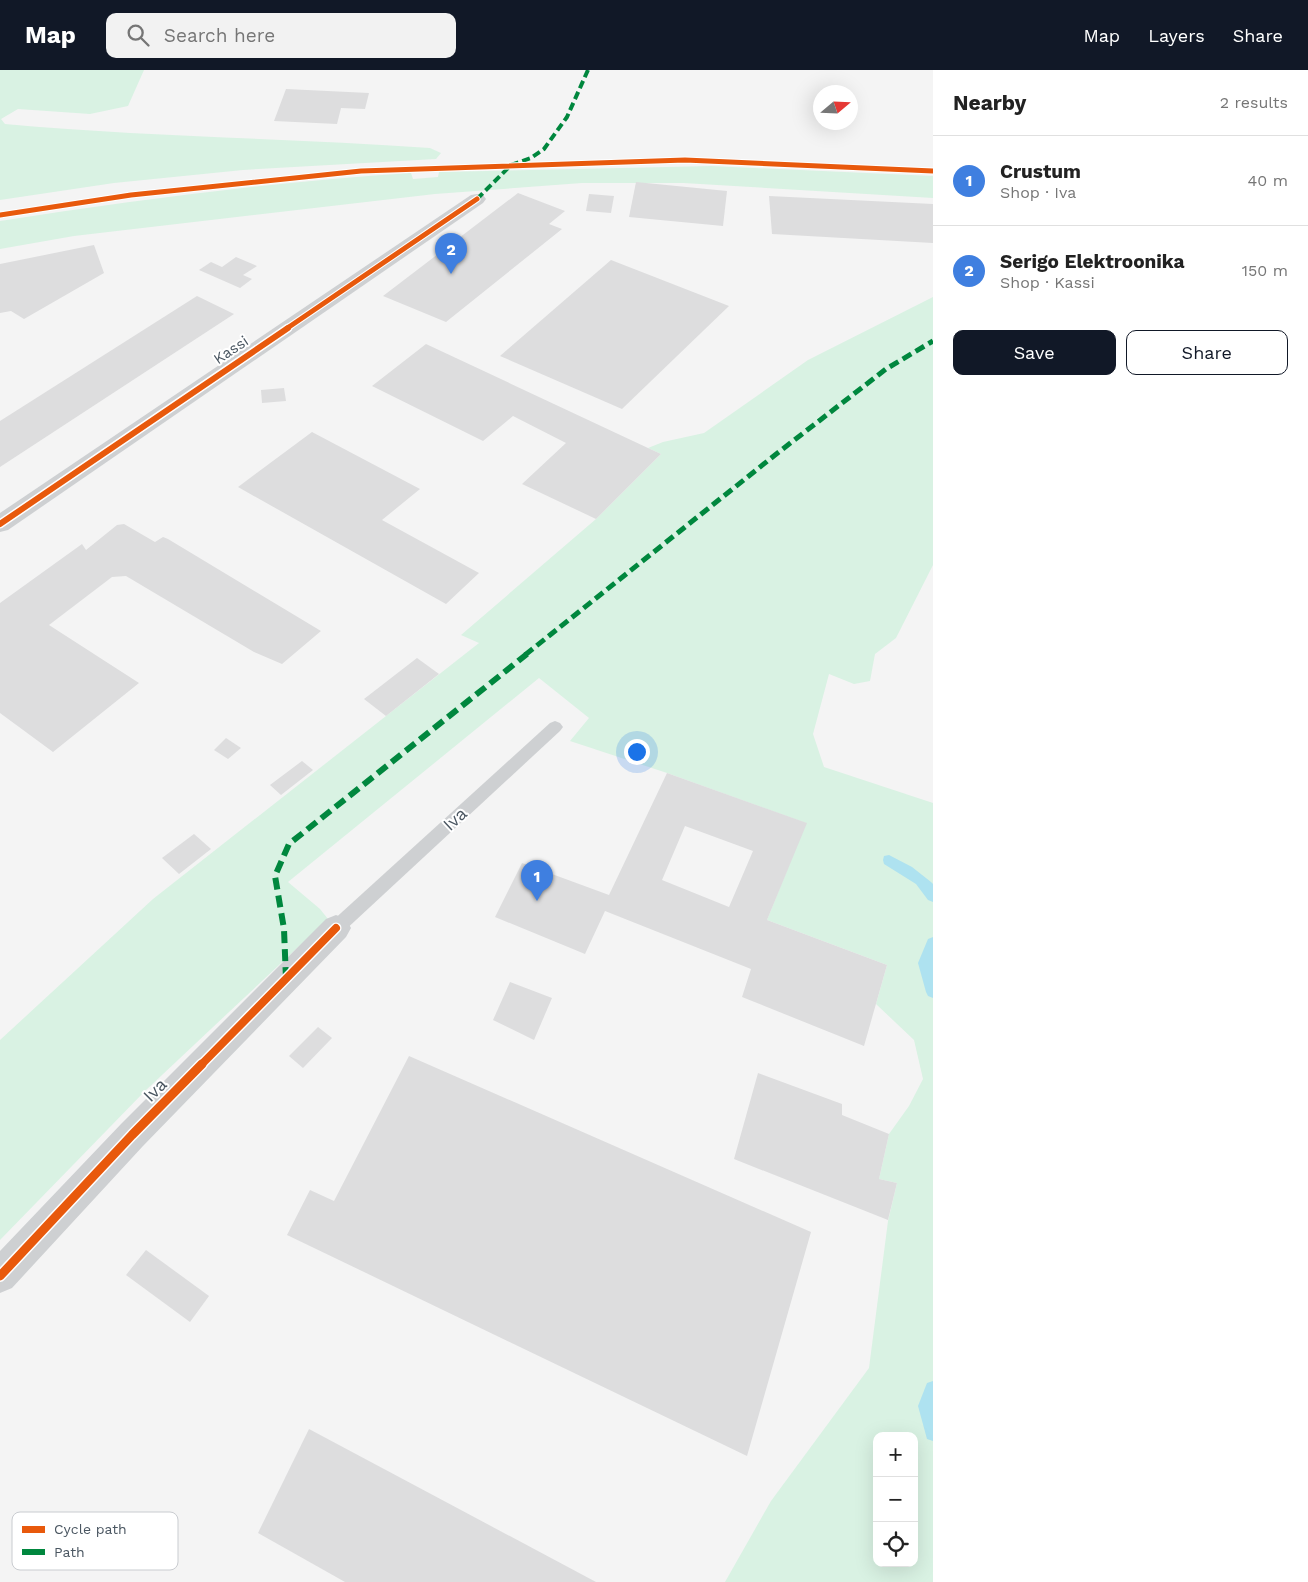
<!DOCTYPE html>
<html lang="en">
<head>
<meta charset="utf-8">
<style>
	body { margin:0; font-family:"Work Sans",sans-serif; background:#f2f2f2; color:#222 }
	.controls { position:absolute; right:15px; bottom:15px; display:grid; overflow:hidden; border-radius:10px; box-shadow:0 5px 20px #0002 }
	.controls button { width:45px; height:45px; display:grid; place-items:center; padding:0; border:0; border-bottom:1px solid #e0e0e0; background:#fff; color:#222; font:25px sans-serif }
	.compass { position:absolute; left:813px; top:15px; width:45px; height:45px; border-radius:50%; background:#fff; box-shadow:0 5px 20px #0002; rotate:71deg }
	.you { position:absolute; left:636px; top:681px; width:18px; height:18px; margin:-12px; border:4px solid #fff; border-radius:50%; background:#1a73e8; box-shadow:0 0 0 8px #1a73e833 }
	.badge { display:grid; place-items:center; width:32px; height:32px; border-radius:50%; background:#111827; color:#fff; font-size:16px; font-weight:700 }
	.pin { position:absolute; translate:-50% -41px; filter:drop-shadow(0 1px 2px #0008) }
	.pin::after { content:''; position:absolute; top:26px; width:18px; height:15px; background:inherit; clip-path:polygon(0 0,100% 0,50% 100%) }
	.list { margin:0; padding:0; list-style:none }
	h2 { display:flex; justify-content:space-between; align-items:center; height:65px; margin:0; padding:0 20px; font-size:21px }
	h2 small { font-size:16px; font-weight:400; color:#767676 }
	.list li { display:grid; grid-template-columns:32px 1fr auto; gap:15px; align-items:center; box-sizing:border-box; height:90px; padding:0 20px; border-top:1px solid #e0e0e0 }
	.list b { display:block; font-size:19px; white-space:nowrap }
	.list p { margin:0; font-size:16px; white-space:nowrap; color:#767676 }
	.list em { font-size:16px; font-style:normal; color:#767676 }
	.actions { display:flex; gap:10px; padding:15px 20px }
	.actions a { flex:1; padding:11px 0; border:1px solid #111827; border-radius:10px; text-align:center; font-size:18px; color:#111827 }
	.actions .main { background:#111827; color:#fff }
	.icon { flex:none; width:28px; height:28px; fill:none; stroke:currentColor; stroke-width:2; stroke-linecap:round; stroke-linejoin:round }
	.map { position:relative; flex:none; width:933px; height:1512px; overflow:hidden }
	header { display:flex; align-items:center; gap:30px; box-sizing:border-box; height:70px; padding:0 25px; background:#111827; color:#fff }
	header strong { font-size:24px }
	nav { display:flex; gap:28px; margin-inline-start:auto; font-size:18px }
	.search { width:350px; height:45px; background:#f2f2f2; display:flex; align-items:center; gap:12px; box-sizing:border-box; padding:0 18px; border-radius:10px; color:#767676; font-size:19px }
	main { display:flex }
	aside { flex:1; background:#fff }
	.map>svg:first-child { display:block }
</style>
</head>
<body>
<header>
<strong>Map</strong>
<div class="search"><svg class="icon" aria-label="search" viewBox="0 0 24 24"><circle cx="10" cy="10" r="6"/><path d="M15 15l6 6"/></svg>Search here</div>
<nav><a>Map</a><a>Layers</a><a>Share</a></nav>
</header>
<main>
<div class="map">
<svg width="933" height="1512" viewBox="0 0 933 1512">
	<rect width="100%" height="100%" fill="#f4f4f4"/>
	<g fill="#d9f2e3" fill-rule="evenodd">
		<path d="M0,0H144L128,36L90,44L18,39L1,49L5,54C146,67 289,68 430,78L441,83L436,89L243,100L114,113L0,130Z"/>
		<path d="M711,96L933,106V128L683,113H582L435,124L74,166L0,179V151C136,130 273,112 411,103L413,109L438,107L439,102Z"/>
		<path d="M933,227V495L896,568L875,584L870,611L854,614L829,604L813,664L824,697L933,733V1512H725L771,1431L869,1298L888,1151L897,1113L879,1109L889,1064L909,1036L923,1009L914,970L876,934L887,895L767,850L806,753L667,703L570,671L589,648L539,608L288,812L320,839L328,849L145,1021L0,1170V970L153,829L479,573L461,565L596,449L661,384L648,378L663,372L704,363L808,290ZM877,1366H914V1493H877Z"/>
	</g>
	<g fill="none" stroke-linecap="round" stroke-linejoin="round">
		<g fill="#aee2f0" fill-rule="evenodd">
			<polygon points="889,785 912,797 931,812 933,814 933,832 928,830 916,814 884,794 883,790 884,786"/>
			<polygon points="933,867 933,928 928,926 926,922 918,893 928,869"/>
			<polygon points="933,1311 933,1371 927,1369 918,1336 927,1313"/>
		</g>
	</g>
	<g fill="#ddddde" fill-rule="evenodd">
		<polygon points="286,19 369,23 365,39 341,38 337,54 274,51"/>
		<polygon points="636,112 727,121 723,156 629,147"/>
		<polygon points="518,123 565,141 549,154 562,159 446,252 383,226"/>
		<polygon points="589,124 614,126 611,143 586,141"/>
		<polygon points="769,126 933,134 933,173 772,164"/>
		<polygon points="94,175 104,203 24,249 11,241 0,243 0,194"/>
		<polygon points="236,187 257,196 243,205 252,209 240,218 199,200 211,192 222,197"/>
		<polygon points="611,190 729,236 622,339 500,286"/>
		<polygon points="197,226 234,244 0,397 0,351"/>
		<polygon points="426,274 648,378 661,384 596,449 522,414 566,373 513,346 483,371 372,316"/>
		<polygon points="284,318 286,331 262,333 261,320"/>
		<polygon points="312,362 420,419 382,450 479,503 446,534 238,417"/>
		<polygon points="124,454 155,472 163,467 168,469 321,561 282,594 254,582 126,506 112,507 49,555 139,613 53,682 0,643 0,533 82,474 86,480 117,455"/>
		<polygon points="417,588 439,604 386,646 364,629"/>
		<polygon points="226,668 241,678 228,689 214,680"/>
		<polygon points="302,691 313,700 281,725 270,715"/>
		<path d="M667,703L807,753L767,850L887,895L864,976L742,927L751,899L605,841L585,884L495,847L522,793L609,825ZM685,756L753,781L729,837L662,810Z"/>
		<polygon points="194,764 211,779 179,804 162,788"/>
		<polygon points="510,912 552,928 534,970 493,950"/>
		<polygon points="318,957 332,968 303,998 289,986"/>
		<polygon points="409,986 811,1162 747,1386 287,1165 310,1120 334,1131"/>
		<polygon points="758,1003 842,1034 842,1045 889,1064 879,1109 897,1113 888,1150 734,1089"/>
		<polygon points="146,1180 209,1226 190,1252 126,1205"/>
		<polygon points="309,1359 596,1512 345,1512 258,1463"/>
	</g>
	<g fill="none" stroke-linecap="round" stroke-linejoin="round">
		<polygon fill="#ced0d2" fill-rule="evenodd" points="555,651 560,653 563,657 560,661 342,863 336,866 330,863 327,858 330,853 550,653"/>
		<g fill="#ced0d2" fill-rule="evenodd">
			<polygon points="477,124 483,125 486,129 483,133 8,460 0,462 0,443 471,125"/>
			<polygon points="336,845 346,849 351,858 346,867 143,1076 12,1218 0,1223 0,1181 121,1054 326,849"/>
		</g>
		<polyline stroke="#00873e" stroke-width="4" stroke-dasharray="8 4" stroke-linecap="butt" points="477,129 511,95 531,88 544,79 567,47 588,0"/>
		<polyline stroke="#00873e" stroke-width="5" stroke-dasharray="10 5" stroke-linecap="butt" points="525,585 775,385 886,299 933,271"/>
		<polyline stroke="#00873e" stroke-width="6" stroke-dasharray="12 6" stroke-linecap="butt" points="286,909 284,859 275,806 289,774 527,584"/>
		<g stroke="#fff" stroke-width="7">
			<g id="cycleway-far3">
				<polyline points="0,145 131,125 361,101 685,90 933,101"/>
				<polyline points="286,259 477,129"/>
			</g>
		</g>
		<g stroke="#fff" stroke-width="9">
			<polyline id="cycleway-far2" points="0,454 288,258"/>
		</g>
		<g stroke="#fff" stroke-width="11">
			<polyline id="cycleway-far1" points="201,995 336,858"/>
		</g>
		<g stroke="#fff" stroke-width="12">
			<polyline id="cycleway" points="0,1206 132,1065 202,994"/>
		</g>
		<use href="#cycleway-far3" stroke="#e8590c" stroke-width="5"/>
		<use href="#cycleway-far2" stroke="#e8590c" stroke-width="6"/>
		<use href="#cycleway-far1" stroke="#e8590c" stroke-width="8"/>
		<use href="#cycleway" stroke="#e8590c" stroke-width="9"/>
	</g>
	<g text-anchor="middle" stroke-width="4" stroke-linejoin="round" paint-order="stroke">
		<g font-size="15" fill="#4a5661" stroke="#fff">
			<text transform="translate(231 280) rotate(-34)" y="5">Kassi</text>
		</g>
		<g font-size="18" fill="#4a5661" stroke="#fff">
			<text transform="translate(455 749) rotate(-43)" y="6">Iva</text>
			<text transform="translate(155 1020) rotate(-45)" y="6">Iva</text>
		</g>
	</g>
	<rect x="12" y="1442" width="166" height="58" rx="8" fill="#fff" stroke="#c9ccd0" stroke-width="1"/>
	<rect x="22" y="1456" width="23" height="7" fill="#e8590c"/>
	<rect x="22" y="1479" width="23" height="6" fill="#00873e"/>
	<g font-size="14" fill="#4a5661">
		<text x="54" y="1464">Cycle path</text>
		<text x="54" y="1487">Path</text>
	</g>
</svg>
<div class="controls">
<button>+</button>
<button>−</button>
<button><svg class="icon" aria-label="locate" viewBox="0 0 24 24"><circle cx="12" cy="12" r="6"/><path d="M12 2v4M12 18v4M2 12h4M18 12h4"/></svg></button>
</div>
<svg class="compass" viewBox="-18 -18 36 36"><path d="M0-13l5 13h-10z" fill="#e53935"/><path d="M0 13l5-13h-10z" fill="#767676"/></svg>
<div class="you"></div>
<div class="pin badge" style="left:537px;top:831px;background:#3f7fe0">1</div>
<div class="pin badge" style="left:451px;top:204px;background:#3f7fe0">2</div>
</div>
<aside>
<h2>Nearby<small>2 results</small></h2>
<ul class="list">
<li><span class="badge" style="background:#3f7fe0">1</span><div><b>Crustum</b><p>Shop · Iva</p></div><em>40 m</em></li>
<li><span class="badge" style="background:#3f7fe0">2</span><div><b>Serigo Elektroonika</b><p>Shop · Kassi</p></div><em>150 m</em></li>
</ul>
<div class="actions"><a class="main">Save</a><a>Share</a></div>
</aside>
</main>
</body>
</html>
